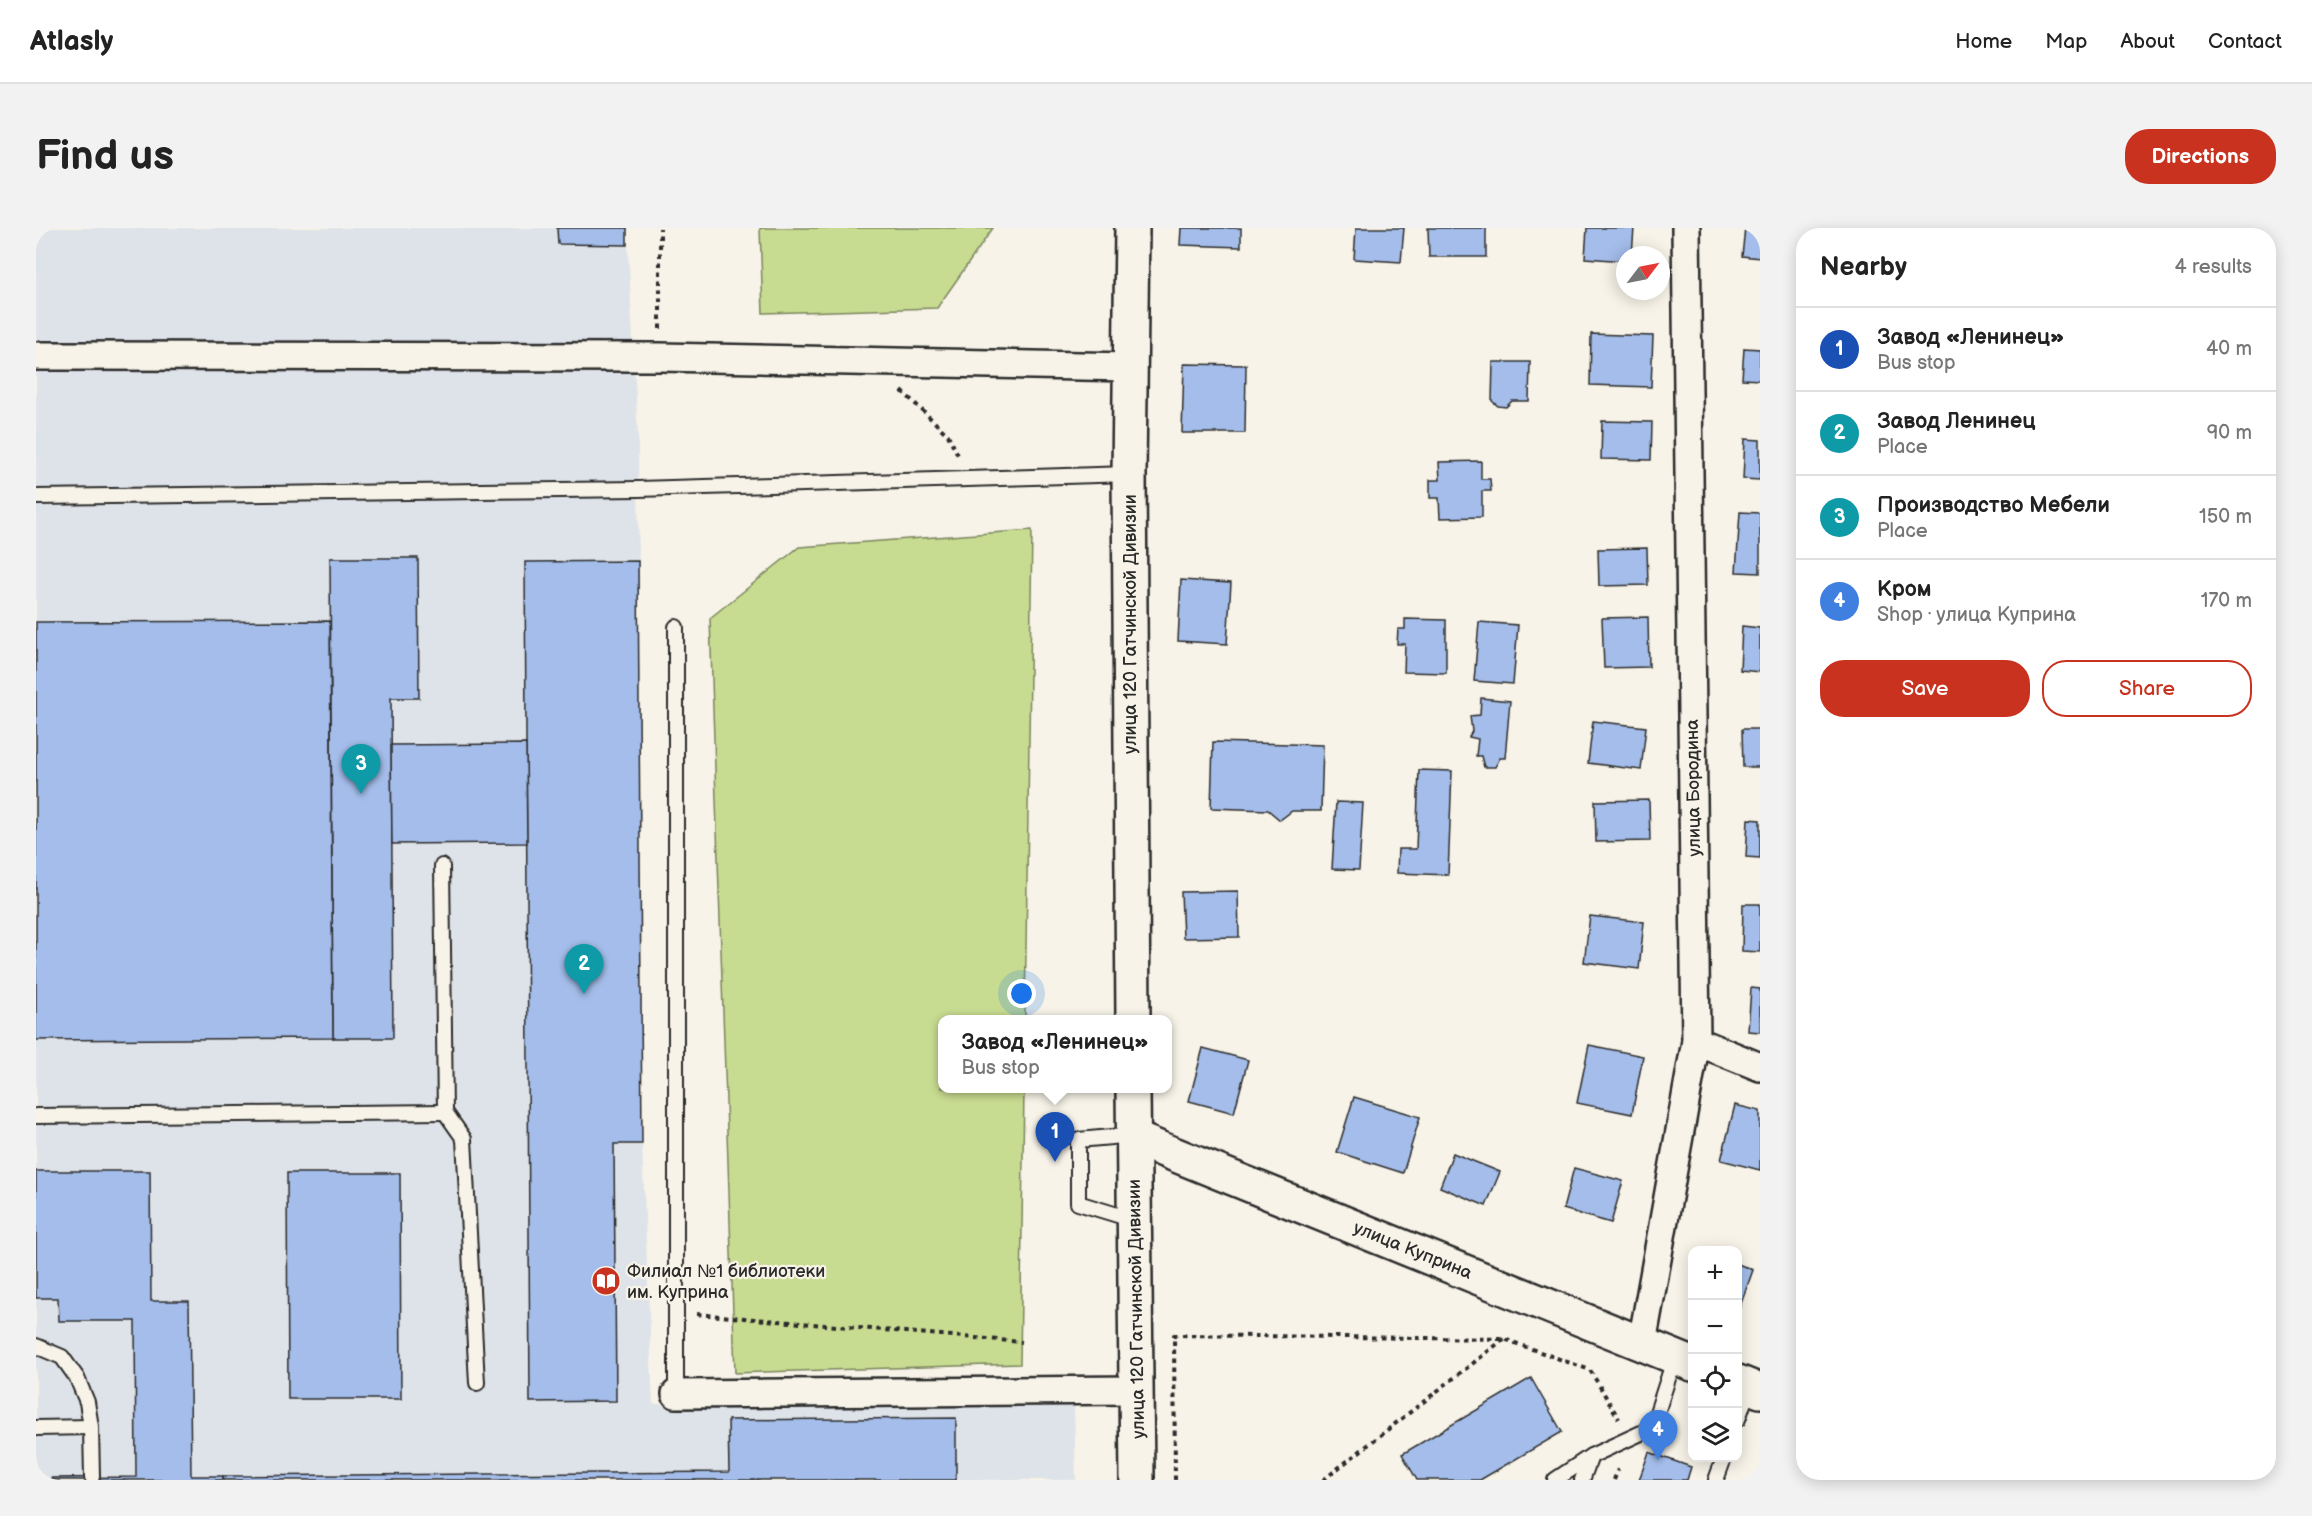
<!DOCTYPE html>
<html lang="en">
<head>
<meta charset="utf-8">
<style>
	body { margin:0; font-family:"Balsamiq Sans",sans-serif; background:#f2f2f2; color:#222 }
	.controls { position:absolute; right:18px; bottom:18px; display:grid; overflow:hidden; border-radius:12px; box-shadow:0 3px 15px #0003 }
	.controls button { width:54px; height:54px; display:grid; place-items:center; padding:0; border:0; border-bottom:2px solid #e0e0e0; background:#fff; color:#222; font:30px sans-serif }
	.compass { position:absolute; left:1580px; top:18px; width:54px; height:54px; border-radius:50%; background:#fff; box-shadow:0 3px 15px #0003; rotate:58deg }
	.you { position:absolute; left:986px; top:766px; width:21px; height:21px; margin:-15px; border:4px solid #fff; border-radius:50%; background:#1a73e8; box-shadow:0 0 0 9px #1a73e833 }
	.badge { display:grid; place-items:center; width:39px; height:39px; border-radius:50%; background:#c8321e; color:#fff; font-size:20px; font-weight:700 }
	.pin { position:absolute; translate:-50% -50px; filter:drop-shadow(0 2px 3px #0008) }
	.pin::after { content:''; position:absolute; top:32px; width:21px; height:18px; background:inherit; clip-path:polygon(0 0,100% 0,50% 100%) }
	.popup { position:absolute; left:902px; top:787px; width:234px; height:78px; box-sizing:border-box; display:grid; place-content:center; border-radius:12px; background:#fff; filter:drop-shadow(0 2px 4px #0005); font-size:20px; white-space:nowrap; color:#767676 }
	.popup b { font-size:22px; color:#222 }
	.popup::after { content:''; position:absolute; left:50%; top:100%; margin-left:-12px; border:12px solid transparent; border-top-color:#fff }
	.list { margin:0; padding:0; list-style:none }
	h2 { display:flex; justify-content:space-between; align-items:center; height:78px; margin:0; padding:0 24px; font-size:26px }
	h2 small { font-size:20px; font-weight:400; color:#767676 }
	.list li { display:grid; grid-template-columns:39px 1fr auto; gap:18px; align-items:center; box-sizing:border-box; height:84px; padding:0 24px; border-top:2px solid #e0e0e0 }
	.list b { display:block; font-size:22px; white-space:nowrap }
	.list p { margin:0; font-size:20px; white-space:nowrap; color:#767676 }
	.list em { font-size:20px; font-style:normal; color:#767676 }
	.actions { display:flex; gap:12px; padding:18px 24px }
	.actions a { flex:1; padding:14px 0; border:2px solid #c8321e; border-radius:24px; text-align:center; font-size:21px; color:#c8321e }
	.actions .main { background:#c8321e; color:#fff }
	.icon { flex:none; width:33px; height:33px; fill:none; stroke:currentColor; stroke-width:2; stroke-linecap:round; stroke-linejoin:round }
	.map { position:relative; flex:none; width:1724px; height:1252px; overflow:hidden; border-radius:24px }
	header { display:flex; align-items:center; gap:36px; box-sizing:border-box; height:84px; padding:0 30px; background:#fff; border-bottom:2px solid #e0e0e0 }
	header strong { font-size:28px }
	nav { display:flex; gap:33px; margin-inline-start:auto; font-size:21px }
	.intro { display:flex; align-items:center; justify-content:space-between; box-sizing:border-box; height:144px; padding:0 36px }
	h1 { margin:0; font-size:42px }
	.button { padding:15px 27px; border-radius:24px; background:#c8321e; color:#fff; font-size:21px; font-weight:700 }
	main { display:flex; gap:36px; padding:0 36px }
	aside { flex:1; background:#fff; border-radius:24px; box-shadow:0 3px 15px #0003 }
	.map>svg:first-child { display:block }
</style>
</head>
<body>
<header>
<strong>Atlasly</strong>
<nav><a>Home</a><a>Map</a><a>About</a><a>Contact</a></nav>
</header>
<div class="intro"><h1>Find us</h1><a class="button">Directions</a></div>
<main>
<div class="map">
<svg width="1724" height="1252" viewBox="0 0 1724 1252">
	<rect width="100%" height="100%" fill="#f7f3e8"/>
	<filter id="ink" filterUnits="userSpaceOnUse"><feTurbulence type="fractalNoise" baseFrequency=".0167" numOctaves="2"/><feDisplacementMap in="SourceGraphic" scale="12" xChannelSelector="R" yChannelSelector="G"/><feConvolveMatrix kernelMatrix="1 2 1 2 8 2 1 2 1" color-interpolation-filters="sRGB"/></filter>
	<g filter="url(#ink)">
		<polygon fill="#dee3e9" points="0,0 591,0 602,208 606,916 617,1176 1038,1176 1040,1252 0,1252"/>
		<g fill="#c8dc91" stroke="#7a845e" stroke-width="1.5">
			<polygon points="724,0 957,0 901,80 727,85"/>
			<polygon points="996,302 989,791 906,792 906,860 988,861 984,1136 699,1145 674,390 763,319"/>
		</g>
		<g fill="#a4bdea" stroke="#2b2b2b" stroke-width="1.5">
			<polygon points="521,0 591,0 591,17 522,16"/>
			<polygon points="1145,0 1205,0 1205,19 1144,17"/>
			<polygon points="1320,0 1368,0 1365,34 1318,31"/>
			<polygon points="1392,0 1450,0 1450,29 1393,29"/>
			<polygon points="1551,0 1598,0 1596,27 1589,27 1589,33 1549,30"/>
			<polygon points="1709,0 1724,0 1724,30 1706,28"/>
			<polygon points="1555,106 1617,108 1615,159 1554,157"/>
			<polygon points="1708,120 1724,121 1724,152 1706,151"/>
			<polygon points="1457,134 1494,134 1493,173 1476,173 1470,179 1462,178 1456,173"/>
			<polygon points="1148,136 1210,137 1209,205 1146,205"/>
			<polygon points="1566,193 1616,194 1615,232 1565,231"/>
			<polygon points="1709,211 1724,212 1724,252 1707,251"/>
			<polygon points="1445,233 1445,251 1454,251 1455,263 1446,263 1446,289 1404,290 1403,270 1394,270 1394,252 1404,252 1403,234"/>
			<polygon points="1704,284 1724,285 1724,345 1700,344"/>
			<polygon points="1611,320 1612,357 1563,358 1562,321"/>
			<polygon points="294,330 382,330 383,470 355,470 357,810 297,810"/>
			<polygon points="602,333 606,916 578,916 580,1173 494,1174 489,334"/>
			<polygon points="1145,352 1195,355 1191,416 1142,413"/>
			<polygon points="1612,389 1613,439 1568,440 1566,390"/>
			<polygon points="1369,391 1410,392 1410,445 1368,444 1369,416 1361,416 1362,401 1369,401"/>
			<polygon points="294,393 297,810 0,812 0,394"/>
			<polygon points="1443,394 1482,397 1477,456 1438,453"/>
			<polygon points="1706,398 1724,400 1724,444 1704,442"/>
			<polygon points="1445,470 1474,473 1469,530 1464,530 1459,539 1448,539 1445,528 1440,528 1442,511 1433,509 1436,503 1434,488 1444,487"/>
			<polygon points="1557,493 1610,499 1605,542 1552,535"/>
			<polygon points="1706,501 1724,501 1724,539 1707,539"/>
			<polygon points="1177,514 1287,517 1285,583 1256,583 1244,592 1232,582 1175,580"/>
			<polygon points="490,516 491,615 356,616 355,517"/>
			<polygon points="1383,542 1416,543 1412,647 1361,645 1362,621 1380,621"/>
			<polygon points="1613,572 1614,613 1560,614 1559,573"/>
			<polygon points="1300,574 1327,575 1323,642 1296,641"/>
			<polygon points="1712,591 1724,592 1724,630 1710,629"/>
			<polygon points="1202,663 1203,709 1147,710 1145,664"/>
			<polygon points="1707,676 1724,676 1724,724 1706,723"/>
			<polygon points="1554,688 1608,694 1603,741 1548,734"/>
			<polygon points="1715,760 1724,761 1724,804 1712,803"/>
			<polygon points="1553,817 1607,828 1596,886 1541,875"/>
			<polygon points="1167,820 1212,832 1198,885 1153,873"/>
			<polygon points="1318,869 1384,889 1367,945 1301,924"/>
			<polygon points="1699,877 1724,883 1724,942 1685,932"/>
			<polygon points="1417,925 1464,944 1450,978 1404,959"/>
			<polygon points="1538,940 1587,953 1575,995 1527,981"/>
			<polygon points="0,943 114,943 115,1073 153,1073 155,1248 187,1248 187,1252 15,1252 15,1250 100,1249 99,1093 23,1093 22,1070 0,1070"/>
			<polygon points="251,945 364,945 365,1171 252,1171"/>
			<polygon points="1702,1036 1717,1042 1702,1084"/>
			<polygon points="1495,1150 1526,1204 1444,1252 1381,1252 1366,1226"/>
			<polygon points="920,1190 920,1252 187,1252 187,1248 693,1244 692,1192"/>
			<polygon points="1613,1224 1655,1239 1651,1252 1603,1252"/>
		</g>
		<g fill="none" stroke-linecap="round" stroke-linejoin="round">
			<g stroke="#2b2b2b" stroke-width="18">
				<g id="lane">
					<polyline points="0,269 602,261 1093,246"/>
					<polyline points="640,399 640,1166"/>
					<polyline points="406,638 409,884 428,911 441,1155"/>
					<polyline points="0,888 409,884"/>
					<polyline points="1098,907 1042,912 1042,975 1098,992"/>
					<polyline points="0,1118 26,1129 41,1150 51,1174 55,1199 56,1249"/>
					<polyline points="1702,1191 1713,1159"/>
					<polyline points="0,1200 55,1199"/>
					<polyline points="1519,1252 1555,1228"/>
					<polyline points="1546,1252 1555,1228 1616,1200 1639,1129"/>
					<polyline points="1680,1252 1688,1230"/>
				</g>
			</g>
			<g stroke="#2b2b2b" stroke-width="32">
				<g id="street">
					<polyline points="0,128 624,129 1093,139"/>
					<polyline points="1660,813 1724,839"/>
					<polyline points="1606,1115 1660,813 1650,0"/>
					<polyline points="640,1166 1100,1162"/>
				</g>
			</g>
			<g stroke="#2b2b2b" stroke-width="38">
				<g id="secondary">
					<polyline points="1096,0 1093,246 1097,792"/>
					<polyline points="1097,860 1101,1252"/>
					<polyline points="1098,910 1656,1136"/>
					<polyline points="1702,1154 1724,1163"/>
				</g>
			</g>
			<g stroke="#2b2b2b" stroke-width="4" stroke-dasharray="4.5 4.5" stroke-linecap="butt">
				<polyline points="624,101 624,0"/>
				<polyline points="866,163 912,207 923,229"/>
				<polyline points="661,1086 986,1114"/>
				<polyline points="1139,1252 1138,1107 1468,1111 1554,1142 1583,1191"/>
				<polyline points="1287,1252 1468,1111"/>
				<polyline points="1578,1252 1582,1241"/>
			</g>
			<use href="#lane" stroke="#f7f3e8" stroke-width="14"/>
			<use href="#street" stroke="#f7f3e8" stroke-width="27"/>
			<use href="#secondary" stroke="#f7f3e8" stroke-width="33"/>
		</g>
	</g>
	<defs>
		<g id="library-disc" transform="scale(1.5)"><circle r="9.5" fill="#c8321e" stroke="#f7f3e8"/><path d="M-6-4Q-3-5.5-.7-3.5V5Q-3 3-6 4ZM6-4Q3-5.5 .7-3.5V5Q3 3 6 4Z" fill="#fff"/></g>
	</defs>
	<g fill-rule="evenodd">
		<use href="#library-disc" x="570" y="1053"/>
	</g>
	<g text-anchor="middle" stroke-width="4.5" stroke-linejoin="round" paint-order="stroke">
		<g font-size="18" fill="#2b2b2b" stroke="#f7f3e8">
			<text transform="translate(1094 396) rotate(-90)" y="6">улица 120 Гатчинской Дивизии</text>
			<text transform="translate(1657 560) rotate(-91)" y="6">улица Бородина</text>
			<text transform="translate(1377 1022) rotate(22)" y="6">улица Куприна</text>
			<text transform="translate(1100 1081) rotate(-91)" y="6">улица 120 Гатчинской Дивизии</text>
		</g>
		<g font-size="18" fill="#2b2b2b" stroke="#f7f3e8" text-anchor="start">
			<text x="591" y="1049">Филиал №1 библиотеки<tspan x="591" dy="21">им. Куприна</tspan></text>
		</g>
	</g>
</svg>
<div class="controls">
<button>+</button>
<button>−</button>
<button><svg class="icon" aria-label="locate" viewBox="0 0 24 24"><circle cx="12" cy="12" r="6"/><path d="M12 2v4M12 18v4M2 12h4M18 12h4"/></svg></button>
<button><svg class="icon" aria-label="layers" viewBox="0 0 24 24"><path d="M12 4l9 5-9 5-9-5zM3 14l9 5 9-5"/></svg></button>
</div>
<svg class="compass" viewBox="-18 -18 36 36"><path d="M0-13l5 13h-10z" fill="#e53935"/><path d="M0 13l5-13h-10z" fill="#767676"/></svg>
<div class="you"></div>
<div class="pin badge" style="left:1019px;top:934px;background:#1a4fb4">1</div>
<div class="popup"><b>Завод «Ленинец»</b>Bus stop</div>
<div class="pin badge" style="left:548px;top:766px;background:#0f9aa8">2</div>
<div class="pin badge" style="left:325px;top:566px;background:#0f9aa8">3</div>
<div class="pin badge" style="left:1622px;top:1232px;background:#3f7fe0">4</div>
</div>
<aside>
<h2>Nearby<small>4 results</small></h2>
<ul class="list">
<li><span class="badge" style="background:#1a4fb4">1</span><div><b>Завод «Ленинец»</b><p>Bus stop</p></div><em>40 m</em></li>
<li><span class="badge" style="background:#0f9aa8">2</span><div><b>Завод Ленинец</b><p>Place</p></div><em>90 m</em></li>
<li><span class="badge" style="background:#0f9aa8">3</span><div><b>Производство Мебели</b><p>Place</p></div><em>150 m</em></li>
<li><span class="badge" style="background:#3f7fe0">4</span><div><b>Кром</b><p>Shop · улица Куприна</p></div><em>170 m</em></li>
</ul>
<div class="actions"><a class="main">Save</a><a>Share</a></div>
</aside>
</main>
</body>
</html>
